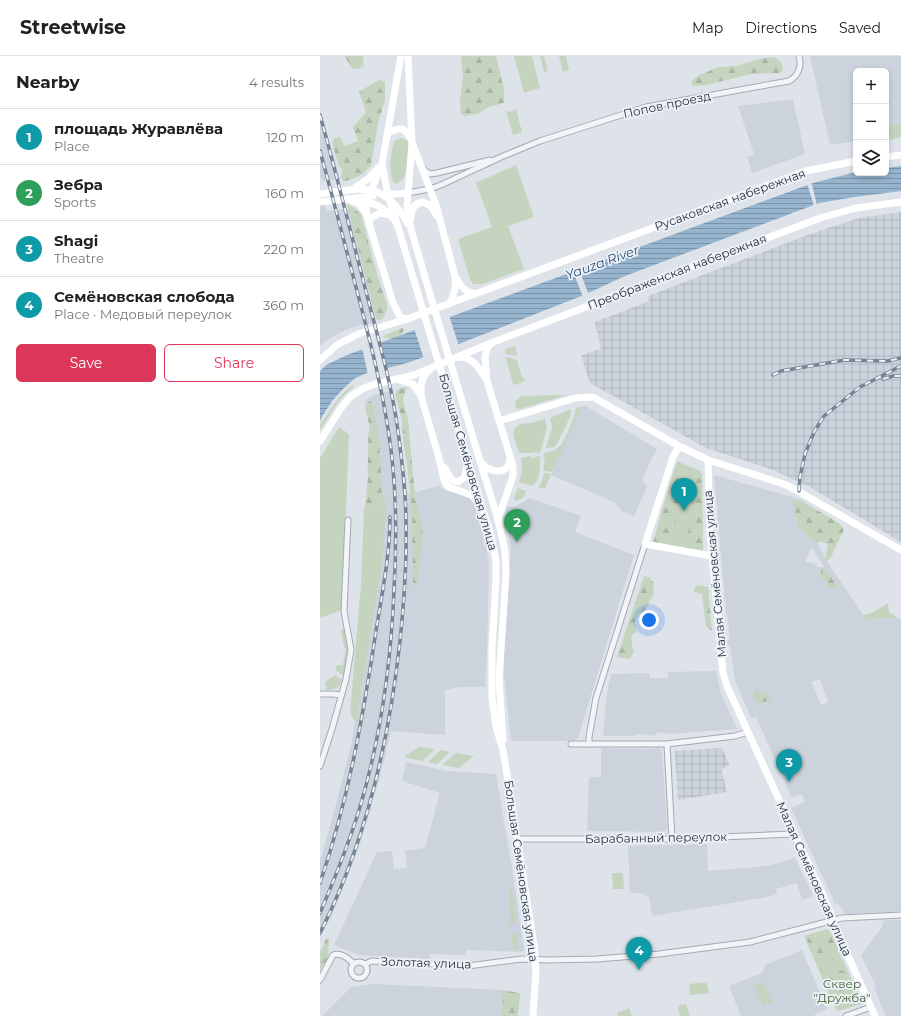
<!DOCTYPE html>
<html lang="en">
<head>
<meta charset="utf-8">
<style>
	body { margin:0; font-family:Montserrat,sans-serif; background:#f2f2f2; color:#202124 }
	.controls { position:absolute; right:12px; top:12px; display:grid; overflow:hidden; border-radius:6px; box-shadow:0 2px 6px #0003 }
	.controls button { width:36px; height:36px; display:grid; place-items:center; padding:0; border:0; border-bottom:1px solid #e0e0e0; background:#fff; color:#202124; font:20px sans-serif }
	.you { position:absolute; left:329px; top:564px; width:14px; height:14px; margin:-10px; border:3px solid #fff; border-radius:50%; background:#1a73e8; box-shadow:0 0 0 6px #1a73e833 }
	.badge { display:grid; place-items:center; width:26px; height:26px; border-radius:50%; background:#dc3659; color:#fff; font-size:13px; font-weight:700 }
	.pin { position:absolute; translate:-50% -33px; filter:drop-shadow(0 1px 2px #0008) }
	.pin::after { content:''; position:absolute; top:21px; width:14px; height:12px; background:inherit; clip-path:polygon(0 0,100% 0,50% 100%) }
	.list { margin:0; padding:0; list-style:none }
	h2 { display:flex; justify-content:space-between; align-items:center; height:52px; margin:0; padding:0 16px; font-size:17px }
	h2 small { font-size:13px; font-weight:400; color:#757577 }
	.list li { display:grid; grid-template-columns:26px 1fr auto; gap:12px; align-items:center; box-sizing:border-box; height:56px; padding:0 16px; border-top:1px solid #e0e0e0 }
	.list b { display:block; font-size:15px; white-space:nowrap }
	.list p { margin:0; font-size:13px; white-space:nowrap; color:#757577 }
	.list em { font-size:13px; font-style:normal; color:#757577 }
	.actions { display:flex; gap:8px; padding:12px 16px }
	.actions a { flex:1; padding:9px 0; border:1px solid #dc3659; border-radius:6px; text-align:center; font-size:14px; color:#dc3659 }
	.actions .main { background:#dc3659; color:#fff }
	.icon { flex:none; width:22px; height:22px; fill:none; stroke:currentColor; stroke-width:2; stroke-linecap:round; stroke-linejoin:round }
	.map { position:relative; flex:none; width:581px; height:960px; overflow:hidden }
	header { display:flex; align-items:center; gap:24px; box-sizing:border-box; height:56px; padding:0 20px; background:#fff; border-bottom:1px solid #e0e0e0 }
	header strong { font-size:19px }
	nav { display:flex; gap:22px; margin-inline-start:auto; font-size:14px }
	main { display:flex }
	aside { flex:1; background:#fff }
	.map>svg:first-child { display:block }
</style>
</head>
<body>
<header>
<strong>Streetwise</strong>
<nav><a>Map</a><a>Directions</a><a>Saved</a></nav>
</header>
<main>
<aside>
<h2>Nearby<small>4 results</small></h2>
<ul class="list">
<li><span class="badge" style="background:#0f9aa8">1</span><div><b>площадь Журавлёва</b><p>Place</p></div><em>120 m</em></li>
<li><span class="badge" style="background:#2e9e5b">2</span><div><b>Зебра</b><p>Sports</p></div><em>160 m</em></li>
<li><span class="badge" style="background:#0f9aa8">3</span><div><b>Shagi</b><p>Theatre</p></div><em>220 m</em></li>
<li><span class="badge" style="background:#0f9aa8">4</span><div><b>Семёновская слобода</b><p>Place · Медовый переулок</p></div><em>360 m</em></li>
</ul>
<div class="actions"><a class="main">Save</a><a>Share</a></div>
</aside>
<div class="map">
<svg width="581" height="960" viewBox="0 0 581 960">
	<defs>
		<pattern id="industrial-grid" width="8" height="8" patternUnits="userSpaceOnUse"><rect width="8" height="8" fill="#ccd3dc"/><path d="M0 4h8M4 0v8" fill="none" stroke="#afb6be"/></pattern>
		<pattern id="forest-firs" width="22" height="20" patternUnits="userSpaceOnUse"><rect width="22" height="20" fill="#c5d4bf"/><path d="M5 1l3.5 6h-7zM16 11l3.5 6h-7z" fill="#a9b6a5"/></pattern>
		<pattern id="water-rules" width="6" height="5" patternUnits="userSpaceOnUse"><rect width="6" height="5" fill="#96b4cd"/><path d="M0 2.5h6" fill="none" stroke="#7a93a8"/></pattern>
	</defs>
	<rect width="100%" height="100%" fill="#dee3ea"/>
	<g fill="#ccd3dc" fill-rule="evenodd">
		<polygon points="490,0 581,0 581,79 566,81 566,15 536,15 536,85 510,89"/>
		<polygon points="473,43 485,98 432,117 427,101 434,98 418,50"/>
		<polygon points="0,53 20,123 2,125 0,120"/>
		<polygon points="0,149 5,149 7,155 28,153 56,266 37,270 21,276 9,283 0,290"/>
		<polygon points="72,335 86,419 88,438 119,430 126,435 149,440 153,444 155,448 166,491 169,506 167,598 165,631 140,631 125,634 125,679 71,675 61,717 40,788 27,822 11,861 0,882 0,805 18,741 32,684 40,633 53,383 45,345 53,339"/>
		<polygon points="264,349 337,393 330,406 322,424 327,431 314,460 302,455 294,446 231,419 250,377"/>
		<path d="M394,419L483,444L488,464L499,490L510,510L548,566L554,562L581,563V855L525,858L518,847L515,848L471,752L485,746L482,738L472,742L436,661L431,662L415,625L410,589H408L407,584H410L407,559H406ZM492,492L504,511H499L492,507L486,506L485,504ZM500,623L508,646L501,649L491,626Z"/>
		<polygon points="210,442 261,460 255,476 314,499 258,682 253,685 191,685 184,618 184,595 191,493 186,462 186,450 194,451"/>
		<polygon points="396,615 401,637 417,673 350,678 336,676 336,680 319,678 313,680 283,680 287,637 291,618 329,617 330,622 348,622 348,616"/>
		<polygon points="281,692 322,693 322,694 324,693 339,692 342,696 347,772 344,776 267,775 269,721 281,721"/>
		<polygon points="86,706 127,715 176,718 194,825 204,894 202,896 146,894 146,899 110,898 109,903 38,899 14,889 57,796 72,795 74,813 87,812 85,795 105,792 120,737 82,725"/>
		<polygon points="387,788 388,815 447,810 466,805 475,801 493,840 482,844 477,827 456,833 457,838 448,841 332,860 329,841 320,837 310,837 308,790"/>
		<polygon points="564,864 581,864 581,960 566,960 554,932 556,930 541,899 562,871 562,866 564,866"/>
		<polygon points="482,894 507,953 493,960 421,960 409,930 442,917 445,909"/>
		<polygon points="54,928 183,934 200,937 198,960 2,960 31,931"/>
	</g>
	<g fill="url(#industrial-grid)">
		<polygon points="581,156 581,486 490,431 453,414 386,392 270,327 261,299 281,293 275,266 329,245 328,240 493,177 539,162"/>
		<polygon points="402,692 410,710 403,712 402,716 407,736 358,744 355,695"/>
	</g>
	<g fill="#c5d4bf">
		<polygon points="194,0 212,0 220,32 204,37"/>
		<polygon points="220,0 224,0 228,15 224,16"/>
		<polygon points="239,0 246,0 249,14 243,16"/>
		<polygon points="196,53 202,76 194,79 193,79 186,55 190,56"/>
		<path d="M81,82L89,85C88,99 90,122 76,128L74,127C67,115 71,98 74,85Z"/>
		<polygon points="196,109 214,161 188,170 204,213 163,228 153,228 150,224 138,183 172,171 156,127"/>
		<polygon points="195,290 197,300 186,298 185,293"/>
		<polygon points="187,301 197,304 202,322 204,322 205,325 195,329 193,328 186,303"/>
		<polygon points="33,329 34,330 20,343 0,374 0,369 20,340"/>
		<polygon points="247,339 200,353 196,352 195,348 196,344 202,340"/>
		<path d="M263,350L232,416L224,415L223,414L225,404H224V397C230,396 235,395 239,391C246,384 254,362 256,352Z"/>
		<polygon points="251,353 250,361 237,388 234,391 226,392 232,371 230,362"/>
		<polygon points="225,363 227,372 220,397 214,396 214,397 199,397 193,379 195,372 200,368 211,367"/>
		<polygon points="19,371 29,378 22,554 0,562 0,402"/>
		<path d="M210,400L211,402L220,400C220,410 221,424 212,430L199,426L202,415L201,402Z"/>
		<polygon points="359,406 380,415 382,419 383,495 344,489 337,471 356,408"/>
		<polygon points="224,417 231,418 225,433 218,431 222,425"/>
		<polygon points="198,432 206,435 204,441 201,443 195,445 194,442"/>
		<polygon points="66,446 63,500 37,660 40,663 39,666 34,664 30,657 41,528 44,452 50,455 57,453"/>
		<polygon points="568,547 569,556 580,563 554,562 548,566 543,559 552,557"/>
		<path d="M21,573L25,574C28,590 28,601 24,618L22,619L15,613L17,609H23L26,592H24Z"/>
		<path d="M15,619L22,624C20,633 14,633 6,634L5,626Z"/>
		<polygon points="99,691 115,693 102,705 84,701"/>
		<polygon points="121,694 130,696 117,708 108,706"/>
		<polygon points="136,697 154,700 139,712 122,709"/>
		<polygon points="303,817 304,833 293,833 292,817"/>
		<polygon points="192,833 196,865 189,871 188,866 191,865 189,834"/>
		<polygon points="507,873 510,875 541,945 541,948 518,955 516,954 484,880"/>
		<polygon points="198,877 198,895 193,895 192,878"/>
		<polygon points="387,926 389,937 370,939 369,928"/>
		<polygon points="443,926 452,946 443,950 434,929"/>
		<polygon points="366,948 370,960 360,960 358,950"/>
		<polygon points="309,952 312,960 298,960 297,957"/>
	</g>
	<g fill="url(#forest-firs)">
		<polygon points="25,0 43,0 44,11 33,13 31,11"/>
		<polygon points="141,0 176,0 184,33 184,47 169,51 158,58 144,60 141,57 140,44 143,21"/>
		<path d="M453,1C459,3 463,7 463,15L459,17L431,18L386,29L372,30V25L379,19L399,11L417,10L435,4Z"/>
		<path d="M60,24L65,26V44L59,63L51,109L43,118L30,124L23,125L21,121L22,113L19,110L12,87L13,84L19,80L25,90L38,85L33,71L46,56L39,36C46,32 52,27 60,24Z"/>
		<polygon points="581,67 581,81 566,85 566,72"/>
		<polygon points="28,148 41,158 57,218 67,248 67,254 65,259 60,265 56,263 27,149"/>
		<path d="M82,272L84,273C83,281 72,283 65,282L63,280Z"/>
		<polygon points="86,331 87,332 84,339 83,345 88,363 90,385 95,439 97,452 101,462 103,480 97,530 93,529 92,457 87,409 83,384 82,364 75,338 78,333"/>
		<path d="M50,345C54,348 54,354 55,359C59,375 59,393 61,409C61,422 59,434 66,446L57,453L50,455L44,452C47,447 45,442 47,437L46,433L47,430C47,427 48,424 48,421C47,407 49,393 48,379C52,369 46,360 45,350Z"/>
		<polygon points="359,406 365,409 351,490 333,486 356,408"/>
		<polygon points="377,414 380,415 382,419 383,495 366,492"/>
		<polygon points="475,444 484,446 520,468 524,474 510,503 506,504 506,497 508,489 500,485 496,487 478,470 473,446"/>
		<polygon points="505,512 519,533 515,534 508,530 508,526 500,520 501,513"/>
		<polygon points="324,520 329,521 334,527 333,531 334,537 326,553 319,559 315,566 316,576 312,579 311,585 314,596 310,603 297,601"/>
		<polygon points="378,529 388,531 392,575 386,570 382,538 374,536 374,532"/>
		<polygon points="441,634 443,637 447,636 451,642 452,645 450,644 437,648 432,638"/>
		<polygon points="507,876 511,877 517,898 523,906 521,909 512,904 504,888 500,883 498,886 506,904 506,914 507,917 521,914 527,917 536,938 530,938 524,934 518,936 517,939 518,945 521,947 528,945 524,950 518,950 486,882"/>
		<polygon points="6,883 9,883 8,902 0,914 0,896"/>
		<polygon points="183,934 200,937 198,960 182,960"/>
	</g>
	<polygon fill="url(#water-rules)" points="581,110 581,135 535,141 499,147 305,220 264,239 118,296 87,307 44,318 34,323 23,333 12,345 0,364 0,315 6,309 27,299 493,127 532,117 566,117 566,112"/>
	<g fill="#dee3ea">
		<polygon points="491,125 497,149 494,150 487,127"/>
		<polygon points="258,211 269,239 263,241 252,213"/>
		<polygon points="129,259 139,290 104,303 94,272"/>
		<polygon points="61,285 67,314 48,319 42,292"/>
	</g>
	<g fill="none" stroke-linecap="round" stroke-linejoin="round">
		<g stroke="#a3aab4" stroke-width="7">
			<g id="street">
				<polyline points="103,113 110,118 117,117 170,104"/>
				<path d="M87,137L110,133L121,129L181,101L220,85L326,51L469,25C478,20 482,11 479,0"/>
				<polyline points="0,638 13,638 21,639"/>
				<polyline points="251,688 347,688 415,680 428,676"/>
				<polyline points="269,688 269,681 276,642 325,488"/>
				<polyline points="347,688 352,783"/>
				<polyline points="0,710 12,673 26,623 31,594 24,555 28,464"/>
				<polyline points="197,783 352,783 475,778"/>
				<circle cx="39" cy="914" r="8"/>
				<polyline points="45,908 52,905 148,910 202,903 228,904 277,903 339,898 430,886 522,862 581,859"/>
				<path d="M0,924L13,899C20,896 28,902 33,907"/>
				<polyline points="526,960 551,951"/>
			</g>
		</g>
		<use href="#street" stroke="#f2f4f7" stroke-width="5"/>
		<g stroke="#fff" stroke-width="7">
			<polyline points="88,0 92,87 87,150 91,173 112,245"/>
			<path d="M67,81L69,76L78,73H83L90,81L116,149L135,220C136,231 135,238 129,248"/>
			<polyline points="566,101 581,99"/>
			<polyline points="61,109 47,146 46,157 73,247 80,261 87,263"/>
			<polyline points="36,131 48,123 58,112"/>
			<path d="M0,138C42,132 64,124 88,168"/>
			<polyline points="64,139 87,137"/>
			<polyline points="28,143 39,148 46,157"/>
			<path d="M44,145C57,148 67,153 75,165"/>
			<polyline points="0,146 53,140"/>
			<path d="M91,162C91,153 94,147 103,146L111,150L117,160"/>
			<polyline points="49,167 51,162 60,157 70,159"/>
			<polyline points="78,171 68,139 62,108 81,0"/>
			<path d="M137,223C141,232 146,236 155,238"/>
			<polyline points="171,288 167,292 165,301 167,325 193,410 193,419 191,426 178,463"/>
			<path d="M139,301C153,301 159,312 166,323"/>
			<polyline points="0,304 17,289 38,278 87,263 155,238 486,115 536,105"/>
			<polyline points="79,324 93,328 101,340 119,402 124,424 126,428 129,431 151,439 161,449"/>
			<path d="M101,338C100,328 102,320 110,313"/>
			<polyline points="179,365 255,342 273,341 359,390 388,404 464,428 476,434 581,494"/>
			<polyline points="0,385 21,352 30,341 42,333 55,328 94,319 171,287 500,162 536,152 581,146"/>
			<polyline points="359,390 353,401 325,488 392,500"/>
			<polyline points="147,402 171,480 176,505 176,525 172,591 172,641 176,671 183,694 214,889 216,915 213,960"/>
			<polyline points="388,404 390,477 403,617 407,630 510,855 515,871 555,960"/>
			<polyline points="160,405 178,463 185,495 186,519 179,623 183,684"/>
			<path d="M162,407C170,418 190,419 190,402"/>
			<polyline points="124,411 132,424 138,426 145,421 147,408"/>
		</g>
		<g stroke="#768495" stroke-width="3.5">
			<g id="rail">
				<path d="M0,59C17,120 32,182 48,243C59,286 72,330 78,375C82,405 86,436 86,467C87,507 84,546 80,585C69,686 46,786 0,877"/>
				<path d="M0,95C13,142 25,189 37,235C49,281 61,327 68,373C77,426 77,481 74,534C71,607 61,680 40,751C29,787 15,822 0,857"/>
				<polyline points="453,319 461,315 525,304 568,305 581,302"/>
				<polyline points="563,323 573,320 581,320"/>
				<polyline points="479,435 480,421 485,398 494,376 504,360 540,331 581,310"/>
				<path d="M0,827C28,745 43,661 56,575C62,538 70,499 70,461"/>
			</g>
		</g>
		<use href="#rail" stroke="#eef2f7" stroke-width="2" stroke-dasharray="6" stroke-linecap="butt"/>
		<g stroke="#fff" stroke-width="7">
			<polyline points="78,171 147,402"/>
			<polyline points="112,245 160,405"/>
		</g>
	</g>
	<g text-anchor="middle" stroke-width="3.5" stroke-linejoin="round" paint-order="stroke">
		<g font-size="12" fill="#263242" stroke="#eef2f7">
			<text transform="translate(347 49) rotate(-12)" y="4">Попов проезд</text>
			<text transform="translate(410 144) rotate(-20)" y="4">Русаковская набережная</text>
			<text transform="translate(357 216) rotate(-21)" y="4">Преображенская набережная</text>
			<text transform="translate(148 406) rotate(74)" y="4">Большая Семёновская улица</text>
			<text transform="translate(395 518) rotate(-95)" y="4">Малая Семёновская улица</text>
			<text transform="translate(336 782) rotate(-1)" y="4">Барабанный переулок</text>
			<text transform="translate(201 815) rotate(82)" y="4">Большая Семёновская улица</text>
			<text transform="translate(494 823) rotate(66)" y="4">Малая Семёновская улица</text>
			<text transform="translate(106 907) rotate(2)" y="4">Золотая улица</text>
		</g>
		<g font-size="12" fill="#3d5f32" stroke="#eef2f7">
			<text x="522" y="932">Сквер<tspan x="522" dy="14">"Дружба"</tspan></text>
		</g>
		<g font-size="13" font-style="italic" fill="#2c547a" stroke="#eef2f7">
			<text transform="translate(282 206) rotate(-20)" y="5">Yauza River</text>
		</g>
	</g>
</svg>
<div class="controls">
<button>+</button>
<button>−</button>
<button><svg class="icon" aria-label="layers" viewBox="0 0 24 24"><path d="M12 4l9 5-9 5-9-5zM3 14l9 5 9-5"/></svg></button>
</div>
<div class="you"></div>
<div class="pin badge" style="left:364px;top:455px;background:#0f9aa8">1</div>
<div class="pin badge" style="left:197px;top:486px;background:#2e9e5b">2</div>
<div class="pin badge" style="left:469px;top:726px;background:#0f9aa8">3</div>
<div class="pin badge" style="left:319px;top:914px;background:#0f9aa8">4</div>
</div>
</main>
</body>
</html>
